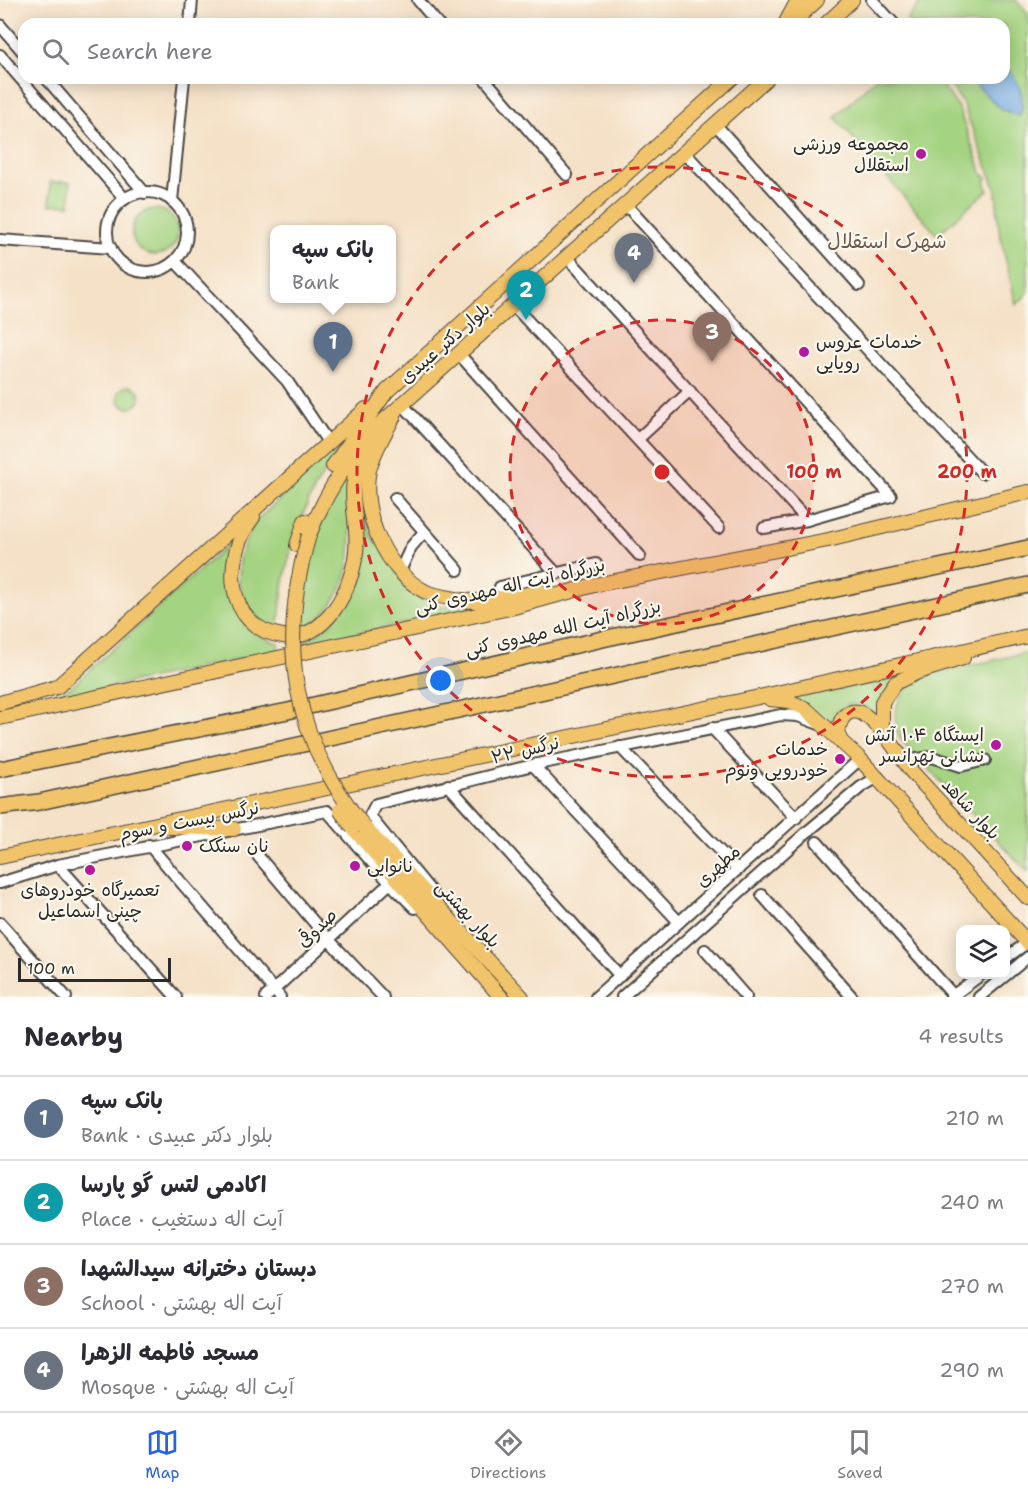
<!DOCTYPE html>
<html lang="en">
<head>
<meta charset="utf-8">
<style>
	body { margin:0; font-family:"Shantell Sans","Playpen Sans Arabic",sans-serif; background:#f2f2f3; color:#2b2b33 }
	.controls { position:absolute; right:18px; bottom:18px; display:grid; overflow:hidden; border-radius:12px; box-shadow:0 3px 15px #0003 }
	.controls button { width:54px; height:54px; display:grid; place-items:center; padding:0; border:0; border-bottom:2px solid #e1e1e2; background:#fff; color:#2b2b33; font:30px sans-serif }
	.scale { position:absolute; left:18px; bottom:15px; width:153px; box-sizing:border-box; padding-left:6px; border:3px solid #2b2b2b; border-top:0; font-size:16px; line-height:21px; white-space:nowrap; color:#2b2b2b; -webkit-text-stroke:4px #fbf7ec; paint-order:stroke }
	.you { position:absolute; left:441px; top:681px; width:21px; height:21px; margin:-15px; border:4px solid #fff; border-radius:50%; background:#1a73e8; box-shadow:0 0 0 9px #1a73e833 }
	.badge { display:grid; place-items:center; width:39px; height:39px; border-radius:50%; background:#2563eb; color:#fff; font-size:20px; font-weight:700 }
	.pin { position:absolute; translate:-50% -50px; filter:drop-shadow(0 2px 3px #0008) }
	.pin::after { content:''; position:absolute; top:32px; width:21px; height:18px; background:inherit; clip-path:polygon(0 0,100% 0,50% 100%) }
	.popup { position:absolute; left:270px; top:225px; width:126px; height:78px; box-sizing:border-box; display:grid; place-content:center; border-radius:12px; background:#fff; filter:drop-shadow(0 2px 4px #0005); font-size:20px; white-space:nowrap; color:#7c7c81 }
	.popup b { font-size:22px; color:#2b2b33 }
	.popup::after { content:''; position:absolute; left:50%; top:100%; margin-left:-12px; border:12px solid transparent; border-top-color:#fff }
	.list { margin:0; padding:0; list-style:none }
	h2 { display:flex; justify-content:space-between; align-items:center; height:78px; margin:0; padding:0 24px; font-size:26px }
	h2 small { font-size:20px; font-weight:400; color:#7c7c81 }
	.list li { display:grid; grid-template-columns:39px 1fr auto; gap:18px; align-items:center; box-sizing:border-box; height:84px; padding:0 24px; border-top:2px solid #e1e1e2 }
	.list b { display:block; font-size:22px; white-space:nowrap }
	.list p { margin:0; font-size:20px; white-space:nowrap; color:#7c7c81 }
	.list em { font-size:20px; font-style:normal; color:#7c7c81 }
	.icon { flex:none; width:33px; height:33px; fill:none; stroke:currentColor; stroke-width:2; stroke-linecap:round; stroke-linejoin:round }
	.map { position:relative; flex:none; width:1028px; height:997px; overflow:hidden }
	.search { position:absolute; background:#fff; box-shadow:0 3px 15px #0003; left:18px; right:18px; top:18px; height:66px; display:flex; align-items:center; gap:15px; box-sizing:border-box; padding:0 21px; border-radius:18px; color:#7c7c81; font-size:22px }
	.sheet { height:414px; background:#fff }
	nav { display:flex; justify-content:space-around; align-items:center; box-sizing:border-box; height:84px; border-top:2px solid #e1e1e2; background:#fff; font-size:16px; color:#7c7c81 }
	nav a { display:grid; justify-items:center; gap:3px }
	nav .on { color:#2563eb }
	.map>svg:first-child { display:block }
</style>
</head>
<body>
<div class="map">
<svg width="1028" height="997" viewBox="0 0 1028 997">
	<rect width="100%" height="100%" fill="#fbf7ec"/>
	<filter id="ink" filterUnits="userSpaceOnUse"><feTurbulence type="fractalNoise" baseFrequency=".0167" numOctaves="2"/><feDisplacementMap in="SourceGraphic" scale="12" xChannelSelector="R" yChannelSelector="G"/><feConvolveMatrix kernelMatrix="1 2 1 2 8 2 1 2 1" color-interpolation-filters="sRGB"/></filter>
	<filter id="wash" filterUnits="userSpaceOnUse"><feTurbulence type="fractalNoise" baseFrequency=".008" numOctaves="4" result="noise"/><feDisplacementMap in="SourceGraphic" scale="24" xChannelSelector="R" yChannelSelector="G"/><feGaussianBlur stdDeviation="1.35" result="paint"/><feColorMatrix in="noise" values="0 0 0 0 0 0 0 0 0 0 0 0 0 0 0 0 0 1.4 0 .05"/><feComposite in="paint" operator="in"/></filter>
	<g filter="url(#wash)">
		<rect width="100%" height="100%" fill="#f5e1c7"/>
		<g fill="#a4d381" stroke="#687f56" stroke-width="1.5">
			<polygon points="922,0 1016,0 1028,13 1028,293 1016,305 999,230 996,190 962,102 946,78 1004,78 1004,24 910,24 907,20"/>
			<polygon points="876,78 937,78 958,107 982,173 987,179 985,181 988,190 937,235 835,117"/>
			<rect x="50" y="182" width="20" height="23"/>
			<circle cx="155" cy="232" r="23"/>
			<circle cx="129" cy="397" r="11"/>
			<path d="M350,434C302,497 284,552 278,631L269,627L251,613L246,604L238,581L239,557L255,522Z"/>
			<path d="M360,451C357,469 353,488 351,506C349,525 352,544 349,562C346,587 324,625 297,629V612L314,533Z"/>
			<polygon points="370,456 370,534 427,599 441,607 499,603 298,646 297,641 312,638 333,621 354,586 357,486"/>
			<path d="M233,540C220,582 230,630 278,643L279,651L44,701L71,687Z"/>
			<path d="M1028,652V872L900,739C890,713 896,694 919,678Z"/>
			<polygon points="905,672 875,716 864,706 849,704 836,712 831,727 786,697"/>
		</g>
		<path fill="#76ace4" stroke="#506c88" stroke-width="1.5" d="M1004,66C1018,76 1028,101 1019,116L1001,109L969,78H1004Z"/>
	</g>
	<g filter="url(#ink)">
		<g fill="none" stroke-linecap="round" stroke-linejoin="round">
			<g stroke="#494642" stroke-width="14">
				<g id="minor">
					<polyline points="418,0 438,24"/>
					<polyline points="872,0 894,24"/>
					<polyline points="190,24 192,0"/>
					<polyline points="0,25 24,53"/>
					<polyline points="0,55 125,199"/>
					<polyline points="46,78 145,193"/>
					<polyline points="484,78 567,175"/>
					<polyline points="716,125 859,285"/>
					<polyline points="685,153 982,473"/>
					<circle cx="147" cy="232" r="40"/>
					<polyline points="172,201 184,78"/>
					<polyline points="627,206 891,496 807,520 764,528"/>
					<polyline points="0,240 111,248"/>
					<polyline points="568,258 807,520"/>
					<polyline points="175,261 287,381 328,442"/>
					<polyline points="514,306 719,528"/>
					<polyline points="459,354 640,556"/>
					<polyline points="403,405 556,573"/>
					<polyline points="638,439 690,391"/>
					<polyline points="395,498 458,570"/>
					<polyline points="400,571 411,547 423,533"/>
					<polyline points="500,587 596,564"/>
					<polyline points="712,728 796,818"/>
					<polyline points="620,747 738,870"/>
					<polyline points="903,761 932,757 961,766 985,760"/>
					<polyline points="533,765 679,922"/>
					<polyline points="448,785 620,976"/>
					<polyline points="817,842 953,995"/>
					<polyline points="149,845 280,997"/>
					<polyline points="258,856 329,940 383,997"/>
					<polyline points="58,865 176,997"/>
					<polyline points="0,883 58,865 327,811 390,883 415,908"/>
					<polyline points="432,893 375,823 370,815 376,804 533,765 781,715 798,716 819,724"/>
					<polyline points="762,895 852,997"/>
					<polyline points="0,923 66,997"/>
					<polyline points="705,950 746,997"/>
					<polyline points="1006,958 1028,942"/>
					<polyline points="266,997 390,883"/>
					<polyline points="596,997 860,759"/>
					<polyline points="622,997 807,832 861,787 878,777"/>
					<polyline points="951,997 982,974"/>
					<polyline points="979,997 1028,957"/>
				</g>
			</g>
			<g stroke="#494642" stroke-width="16">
				<g id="major">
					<polyline points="785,24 798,0"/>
					<polyline points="791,24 817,0"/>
					<polyline points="826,24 852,0"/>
					<path d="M394,416C385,433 374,451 369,470C360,512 386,572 426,592C435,596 451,598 461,600C490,604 519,594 548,591"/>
					<polyline points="333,466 387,391 732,78"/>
					<path d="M253,517C222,557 224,628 283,636C326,642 352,588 356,552C359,528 350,503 354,480C356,467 361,456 367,446"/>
					<path d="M309,535C326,492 347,460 378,426L767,78"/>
					<polyline points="297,545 305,521"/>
					<polyline points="963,658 918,672 895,683 882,702 882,730 912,772 1028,898"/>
					<polyline points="770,699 789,701 806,709 860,759 1028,943"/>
					<polyline points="0,703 57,687 366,409"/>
					<polyline points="0,718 514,607 594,585 828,540 1028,492"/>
					<path d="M841,742C835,730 841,708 859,712C867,715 875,724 882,730"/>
					<polyline points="169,827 234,829"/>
					<polyline points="353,828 501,997"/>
					<polyline points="365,828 522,997"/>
					<polyline points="0,857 759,697 1028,636"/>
				</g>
			</g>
			<g stroke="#494642" stroke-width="18">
				<g id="highway">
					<polyline points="0,769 288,711 607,638 1028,548"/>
					<polyline points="0,807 39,802 1028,585"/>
				</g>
			</g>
			<use href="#minor" stroke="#fff" stroke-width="10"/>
			<use href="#major" stroke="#f1c36a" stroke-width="14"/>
			<use href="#highway" stroke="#f1c36a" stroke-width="15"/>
			<g stroke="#494642" stroke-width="16" stroke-linecap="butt">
				<g id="major-bridge">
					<path d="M309,535C277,646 292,738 365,828"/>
					<polyline points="340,810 353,828"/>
				</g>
			</g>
			<use href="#major-bridge" stroke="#f1c36a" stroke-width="14"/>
		</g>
	</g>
	<circle cx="662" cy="472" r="152" fill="#d62828" fill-opacity=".12"/>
	<g fill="none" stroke="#d62828" stroke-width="3" stroke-dasharray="10 8">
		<circle cx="662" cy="472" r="152"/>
		<circle cx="662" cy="472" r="305"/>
	</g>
	<g fill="#b5179e" stroke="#fbf7ec" stroke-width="2">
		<circle cx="921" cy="154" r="6"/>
		<circle cx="804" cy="352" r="6"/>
		<circle cx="996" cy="745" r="6"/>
		<circle cx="840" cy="759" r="6"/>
		<circle cx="187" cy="846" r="6"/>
		<circle cx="355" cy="866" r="6"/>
		<circle cx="90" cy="870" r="6"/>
	</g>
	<g text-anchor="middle" stroke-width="4.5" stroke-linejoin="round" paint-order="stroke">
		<g font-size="18" fill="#2b2b2b" stroke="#fbf7ec" text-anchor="end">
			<text x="909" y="150">مجموعه ورزشی<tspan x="909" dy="21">استقلال</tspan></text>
			<text x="816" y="348" text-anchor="start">خدمات عروس<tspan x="816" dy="21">رویایی</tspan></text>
			<text x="984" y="741">ایستگاه ۱۰۴ آتش<tspan x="984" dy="21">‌نشانی تهرانسر</tspan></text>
			<text x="828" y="755">خدمات<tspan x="828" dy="21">خودرویی ونوم</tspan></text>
			<text x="199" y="852" text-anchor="start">نان سنگک</text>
			<text x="367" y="872" text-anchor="start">نانوایی</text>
			<text x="90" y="896" text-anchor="middle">تعمیرگاه خودروهای<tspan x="90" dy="21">چینی اسماعیل</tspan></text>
		</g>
		<g font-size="18" fill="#2b2b2b" stroke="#fbf7ec">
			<text transform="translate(445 343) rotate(-41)" y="6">بلوار دکتر عبیدی</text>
			<text transform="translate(510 586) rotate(-13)" y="6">بزرگراه آیت اله مهدوی کنی</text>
			<text transform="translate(563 628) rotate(-13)" y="6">بزرگراه آیت الله مهدوی کنی</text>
			<text transform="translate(525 750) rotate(-13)" y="6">نرگس ۲۲</text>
			<text transform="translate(971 809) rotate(47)" y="6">بلوار شاهد</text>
			<text transform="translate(189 821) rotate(-11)" y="6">نرگس بیست و سوم</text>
			<text transform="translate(718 866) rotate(-42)" y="6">مطهری</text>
			<text transform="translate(468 914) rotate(47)" y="6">بلوار بهشتی</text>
			<text transform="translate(317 928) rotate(-43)" y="6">صدوقی</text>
		</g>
		<g font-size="20" fill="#6e584d" stroke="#fbf7ec">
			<text x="887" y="248">شهرک استقلال</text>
		</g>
	</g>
	<circle cx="662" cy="472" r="9" fill="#d62828" stroke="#fbf7ec" stroke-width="3"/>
	<g font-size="18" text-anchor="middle" font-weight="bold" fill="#d62828" stroke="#fbf7ec" stroke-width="4.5" stroke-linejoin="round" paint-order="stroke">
		<text x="814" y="478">100 m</text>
		<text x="967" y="478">200 m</text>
	</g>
</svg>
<div class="controls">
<button><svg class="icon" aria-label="layers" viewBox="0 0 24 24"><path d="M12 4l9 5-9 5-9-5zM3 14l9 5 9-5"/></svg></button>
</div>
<div class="scale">100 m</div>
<div class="you"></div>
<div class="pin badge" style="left:333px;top:372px;background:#5c6f8a">1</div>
<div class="popup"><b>بانک سپه</b>Bank</div>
<div class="pin badge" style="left:526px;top:320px;background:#0f9aa8">2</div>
<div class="pin badge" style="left:712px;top:362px;background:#8d6e63">3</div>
<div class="pin badge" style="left:634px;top:283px;background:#6b7280">4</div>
<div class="search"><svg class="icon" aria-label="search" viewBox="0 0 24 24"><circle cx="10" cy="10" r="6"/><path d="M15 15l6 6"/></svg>Search here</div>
</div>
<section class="sheet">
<h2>Nearby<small>4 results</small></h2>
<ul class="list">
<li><span class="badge" style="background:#5c6f8a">1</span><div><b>بانک سپه</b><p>Bank · بلوار دکتر عبیدی</p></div><em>210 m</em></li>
<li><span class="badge" style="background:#0f9aa8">2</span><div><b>اکادمی لتس گو پارسا</b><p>Place · آیت اله دستغیب</p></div><em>240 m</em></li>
<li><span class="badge" style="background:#8d6e63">3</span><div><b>دبستان دخترانه سیدالشهدا</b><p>School · آیت اله بهشتی</p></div><em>270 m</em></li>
<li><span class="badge" style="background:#6b7280">4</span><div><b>مسجد فاطمه الزهرا</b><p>Mosque · آیت اله بهشتی</p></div><em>290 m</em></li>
</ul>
</section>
<nav>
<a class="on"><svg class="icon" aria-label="map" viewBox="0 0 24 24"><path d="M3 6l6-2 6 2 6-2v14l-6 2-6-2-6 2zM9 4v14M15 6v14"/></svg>Map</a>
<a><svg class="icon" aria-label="directions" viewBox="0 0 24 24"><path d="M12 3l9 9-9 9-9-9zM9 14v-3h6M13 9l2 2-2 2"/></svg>Directions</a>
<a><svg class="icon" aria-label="saved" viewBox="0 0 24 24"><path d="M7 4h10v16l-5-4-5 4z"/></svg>Saved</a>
</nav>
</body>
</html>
